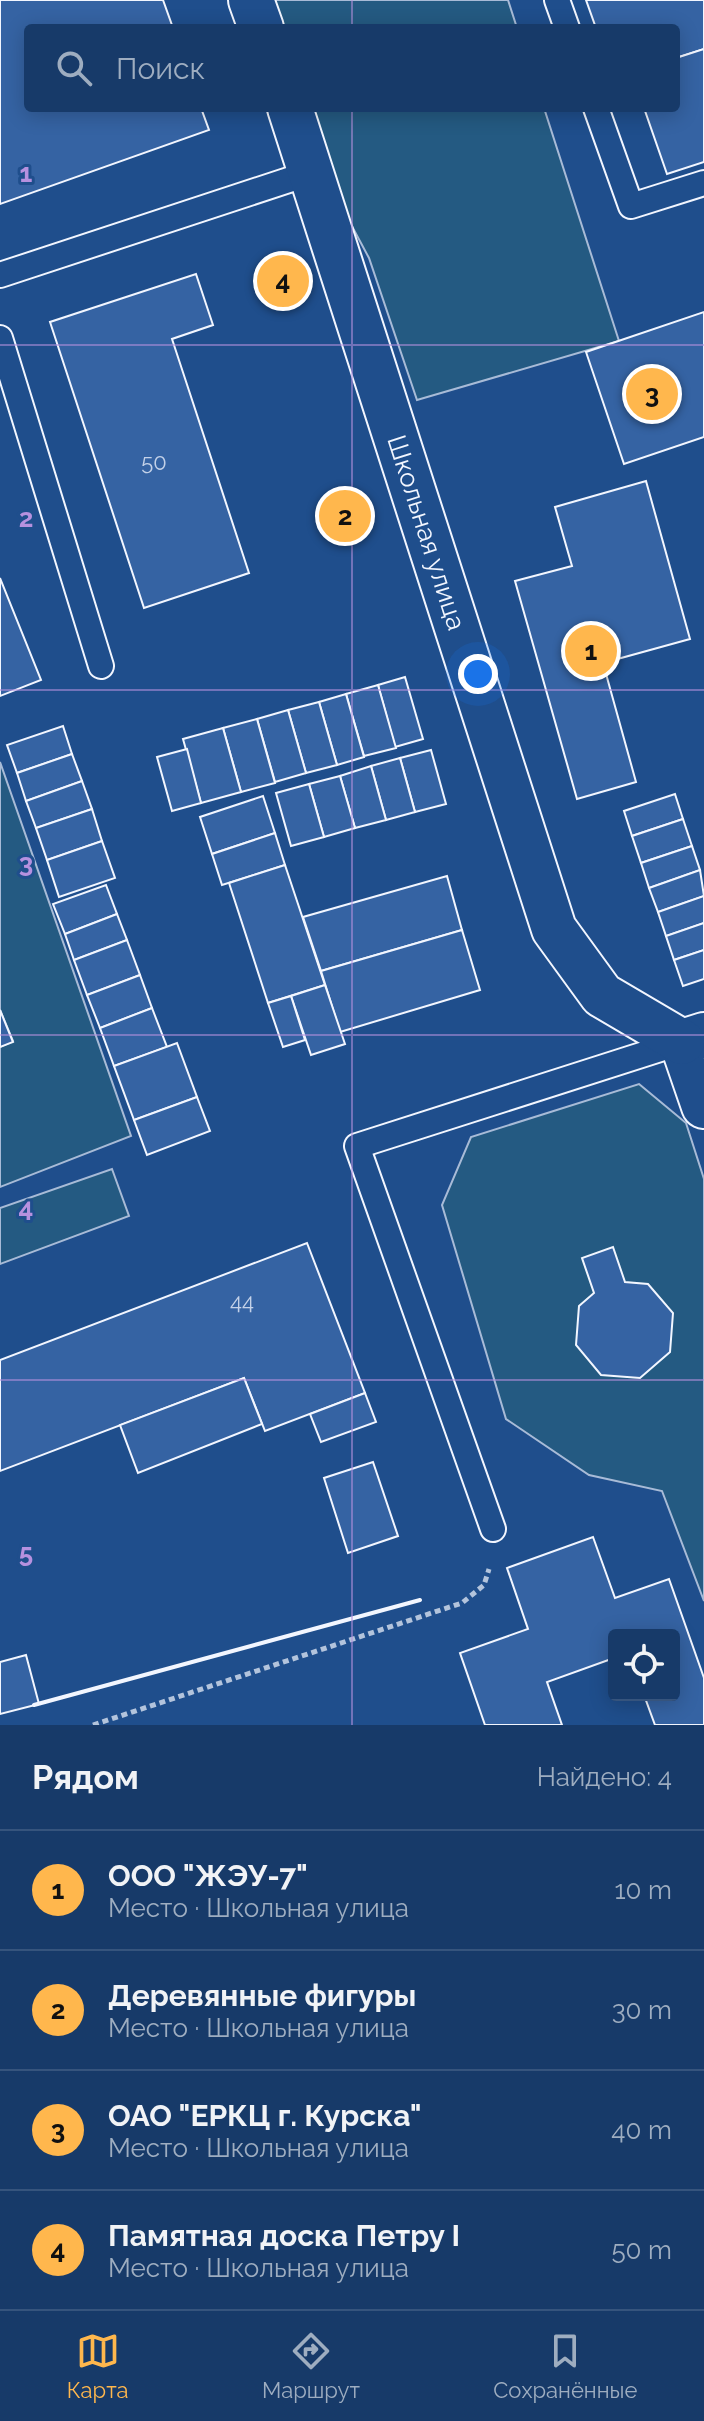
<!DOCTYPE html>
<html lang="ru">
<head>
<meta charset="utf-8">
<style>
	body { margin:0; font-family:Raleway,sans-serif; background:#244571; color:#f1f3f6 }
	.controls { position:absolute; right:24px; bottom:24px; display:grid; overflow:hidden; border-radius:8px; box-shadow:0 4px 20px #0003 }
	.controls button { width:72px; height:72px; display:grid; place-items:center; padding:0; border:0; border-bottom:2px solid #36547d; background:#173a69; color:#f1f3f6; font:40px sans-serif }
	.you { position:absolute; left:478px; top:674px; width:28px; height:28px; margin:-20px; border:6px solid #fff; border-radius:50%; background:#1a73e8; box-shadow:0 0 0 12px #1a73e833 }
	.badge { display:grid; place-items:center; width:52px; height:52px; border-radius:50%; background:#ffb74d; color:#111; font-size:26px; font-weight:700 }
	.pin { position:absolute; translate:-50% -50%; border:4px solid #fff; box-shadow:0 2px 8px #0006 }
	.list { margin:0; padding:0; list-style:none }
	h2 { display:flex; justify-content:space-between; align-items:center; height:104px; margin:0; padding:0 32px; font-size:34px }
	h2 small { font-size:26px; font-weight:400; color:#9eadc0 }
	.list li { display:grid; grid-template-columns:52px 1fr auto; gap:24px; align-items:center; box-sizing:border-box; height:120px; padding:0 32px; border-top:2px solid #36547d }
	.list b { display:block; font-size:30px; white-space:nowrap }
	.list p { margin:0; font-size:26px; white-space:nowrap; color:#9eadc0 }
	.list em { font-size:26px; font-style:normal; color:#9eadc0 }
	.icon { flex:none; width:44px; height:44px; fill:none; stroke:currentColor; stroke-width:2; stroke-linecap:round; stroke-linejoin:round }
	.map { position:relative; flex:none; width:704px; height:1725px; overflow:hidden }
	.search { position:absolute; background:#173a69; box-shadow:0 4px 20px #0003; left:24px; right:24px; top:24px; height:88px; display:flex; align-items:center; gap:20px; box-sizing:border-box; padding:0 28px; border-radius:8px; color:#9eadc0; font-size:30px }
	.sheet { height:584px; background:#173a69 }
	nav { display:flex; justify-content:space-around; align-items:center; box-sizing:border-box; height:112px; border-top:2px solid #36547d; background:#173a69; font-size:22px; color:#9eadc0 }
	nav a { display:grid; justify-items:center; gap:4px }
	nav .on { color:#ffb74d }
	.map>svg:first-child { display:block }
</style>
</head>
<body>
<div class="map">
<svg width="704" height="1725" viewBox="0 0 704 1725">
	<rect width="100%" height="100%" fill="#1f4e8c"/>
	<g fill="#245a82" stroke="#a8bbd7" stroke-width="2">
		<polygon points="254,0 508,0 517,28 265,28"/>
		<polygon points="297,108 544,108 619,341 417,400 369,258 324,174"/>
		<polygon points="0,762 131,1136 0,1187 0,1047 13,1041 0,1010"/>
		<polygon points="639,1084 686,1123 704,1179 704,1601 662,1491 589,1475 506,1419 442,1205 471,1137"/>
		<polygon points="112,1169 129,1216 0,1264 0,1208"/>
	</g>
	<g fill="#3563a3" stroke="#f2f6ff" stroke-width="2">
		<polygon points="0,0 163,0 173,28 28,28 28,108 201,108 209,130 0,204"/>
		<polygon points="586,0 704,0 704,49 676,58 676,28 596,28"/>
		<polygon points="704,49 704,162 667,174 644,108 676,108 676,58"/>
		<polygon points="196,274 213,325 172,339 249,573 144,608 50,322"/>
		<polygon points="704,312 704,437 624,464 586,352"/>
		<polygon points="646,481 690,639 603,663 636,782 577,799 515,581 572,566 555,507"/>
		<polygon points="0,578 41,680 0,696"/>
		<polygon points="405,677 423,739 395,747 378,685"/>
		<polygon points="378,685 396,748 364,756 346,694"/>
		<polygon points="346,694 364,757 337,765 319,702"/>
		<polygon points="319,702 337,765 306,773 288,710"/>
		<polygon points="288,710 306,773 275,782 257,719"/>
		<polygon points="257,719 275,783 241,792 223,728"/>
		<polygon points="63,726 72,754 17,773 7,745"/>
		<polygon points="223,728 241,792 201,803 183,739"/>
		<polygon points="187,749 201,803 172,811 157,757"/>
		<polygon points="431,750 446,804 415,812 400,758"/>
		<polygon points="72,754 82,781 26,801 17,773"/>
		<polygon points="400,758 415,812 386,820 371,766"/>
		<polygon points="371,766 386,820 355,828 340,776"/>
		<polygon points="340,776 355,828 324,837 309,784"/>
		<polygon points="82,781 92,809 36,828 26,801"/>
		<polygon points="309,784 324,837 291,846 276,793"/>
		<polygon points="675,794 683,819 632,836 624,811"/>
		<polygon points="263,796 275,833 212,854 200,817"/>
		<polygon points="92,809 102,841 47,860 36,828"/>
		<polygon points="683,819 692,846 641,863 632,836"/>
		<polygon points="275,833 285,865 222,885 212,854"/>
		<polygon points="102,841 115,878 59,897 47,860"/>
		<polygon points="692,846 700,870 649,888 641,863"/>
		<polygon points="285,865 325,985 268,1003 229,883"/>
		<polygon points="700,870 704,896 658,912 649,888"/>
		<polygon points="447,876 462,930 321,971 303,917"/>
		<polygon points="106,885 117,914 65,934 53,904"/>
		<polygon points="704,896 704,923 666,936 658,912"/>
		<polygon points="117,914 127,940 74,960 65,934"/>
		<polygon points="704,923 704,950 674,960 666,936"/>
		<polygon points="462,930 480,990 340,1032 321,971"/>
		<polygon points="127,940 140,975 87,995 74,960"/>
		<polygon points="704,950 704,979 683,986 674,960"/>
		<polygon points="140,975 152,1008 100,1028 87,995"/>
		<polygon points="325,985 345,1044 311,1055 291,996"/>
		<polygon points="291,996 305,1040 283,1047 268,1003"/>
		<polygon points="152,1008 167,1047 114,1066 100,1028"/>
		<polygon points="0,1010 13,1042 0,1047"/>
		<polygon points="177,1043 197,1097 134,1120 114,1066"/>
		<polygon points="197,1097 210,1131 147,1155 134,1120"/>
		<polygon points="307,1243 365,1393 265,1431 244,1378 0,1471 0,1360"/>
		<polygon points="613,1247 625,1282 648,1284 673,1313 670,1352 640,1378 601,1375 576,1345 579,1306 594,1293 582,1258"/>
		<polygon points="244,1378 262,1424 138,1473 120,1425"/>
		<polygon points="365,1393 376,1422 321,1442 310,1414"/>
		<polygon points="373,1462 398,1536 348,1553 324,1478"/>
		<polygon points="593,1537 615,1598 669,1579 704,1678 704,1725 655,1725 644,1695 674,1695 674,1635 614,1635 614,1658 547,1682 562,1725 485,1725 460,1653 528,1629 507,1568"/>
		<polygon points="26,1655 39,1704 0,1714 0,1662"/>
	</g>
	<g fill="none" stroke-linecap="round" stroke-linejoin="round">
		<g stroke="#f2f6ff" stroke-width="28">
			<g id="service">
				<polyline points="557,0 567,28"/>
				<polyline points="596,108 631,206 704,183"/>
				<polyline points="0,275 313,172"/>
				<polyline points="0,338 101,666"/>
				<polyline points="493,1529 357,1146 682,1042"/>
			</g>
		</g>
		<g stroke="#f2f6ff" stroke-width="48">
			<polyline id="minor" points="704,1035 682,1042 704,1106"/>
		</g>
		<g stroke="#f2f6ff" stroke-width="48">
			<g id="tertiary">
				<polyline points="251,0 261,28"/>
				<path id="s1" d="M290,108L554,929L602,995L682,1042"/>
			</g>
		</g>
		<polyline stroke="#b3c4dc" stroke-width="5" stroke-dasharray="6 4" stroke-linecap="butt" points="93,1725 462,1603 484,1585 489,1569"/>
		<use href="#service" stroke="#1f4e8c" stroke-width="24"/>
		<use href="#minor" stroke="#1f4e8c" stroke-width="44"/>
		<use href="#tertiary" stroke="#1f4e8c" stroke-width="44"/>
		<polyline stroke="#f2f6ff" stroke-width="4" points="34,1705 420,1600"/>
	</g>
	<path fill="none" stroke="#b691df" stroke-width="2" stroke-opacity="0.55" d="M352,0V28M352,108V1725M0,345H704M0,690H704M0,1035H704M0,1380H704"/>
	<g text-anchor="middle" stroke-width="6" stroke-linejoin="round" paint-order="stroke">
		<g font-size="22" fill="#c3d1e8">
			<text x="154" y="470">50</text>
			<text x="242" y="1309">44</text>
		</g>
		<g font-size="26" fill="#f2f6ff" stroke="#1f4e8c">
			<text dy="9" stroke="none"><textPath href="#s1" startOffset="446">Школьная улица</textPath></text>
		</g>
	</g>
	<g font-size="26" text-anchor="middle" font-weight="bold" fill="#b691df" stroke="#1f4e8c" stroke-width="6" stroke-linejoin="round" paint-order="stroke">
		<text x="26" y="182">1</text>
		<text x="26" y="527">2</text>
		<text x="26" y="872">3</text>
		<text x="26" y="1217">4</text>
		<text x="26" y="1562">5</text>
	</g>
</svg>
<div class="controls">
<button><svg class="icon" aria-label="locate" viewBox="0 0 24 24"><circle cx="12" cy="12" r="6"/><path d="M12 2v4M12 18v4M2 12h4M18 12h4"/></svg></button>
</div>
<div class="you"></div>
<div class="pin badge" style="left:591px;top:651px">1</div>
<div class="pin badge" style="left:345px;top:516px">2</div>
<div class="pin badge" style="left:652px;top:394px">3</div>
<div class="pin badge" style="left:283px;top:281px">4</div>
<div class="search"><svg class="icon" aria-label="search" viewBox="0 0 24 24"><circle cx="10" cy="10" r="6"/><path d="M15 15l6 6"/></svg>Поиск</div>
</div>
<section class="sheet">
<h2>Рядом<small>Найдено: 4</small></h2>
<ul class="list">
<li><span class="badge">1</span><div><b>ООО &quot;ЖЭУ-7&quot;</b><p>Место · Школьная улица</p></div><em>10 m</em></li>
<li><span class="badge">2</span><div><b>Деревянные фигуры</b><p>Место · Школьная улица</p></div><em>30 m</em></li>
<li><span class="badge">3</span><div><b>ОАО &quot;ЕРКЦ г. Курска&quot;</b><p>Место · Школьная улица</p></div><em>40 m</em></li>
<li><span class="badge">4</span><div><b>Памятная доска Петру I</b><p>Место · Школьная улица</p></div><em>50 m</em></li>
</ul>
</section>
<nav>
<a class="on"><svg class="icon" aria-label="map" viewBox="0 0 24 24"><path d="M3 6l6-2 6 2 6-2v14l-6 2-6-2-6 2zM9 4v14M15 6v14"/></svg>Карта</a>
<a><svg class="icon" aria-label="directions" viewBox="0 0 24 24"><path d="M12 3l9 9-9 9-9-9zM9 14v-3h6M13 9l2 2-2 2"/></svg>Маршрут</a>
<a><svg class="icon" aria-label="saved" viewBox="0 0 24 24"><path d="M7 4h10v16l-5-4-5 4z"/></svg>Сохранённые</a>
</nav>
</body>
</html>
